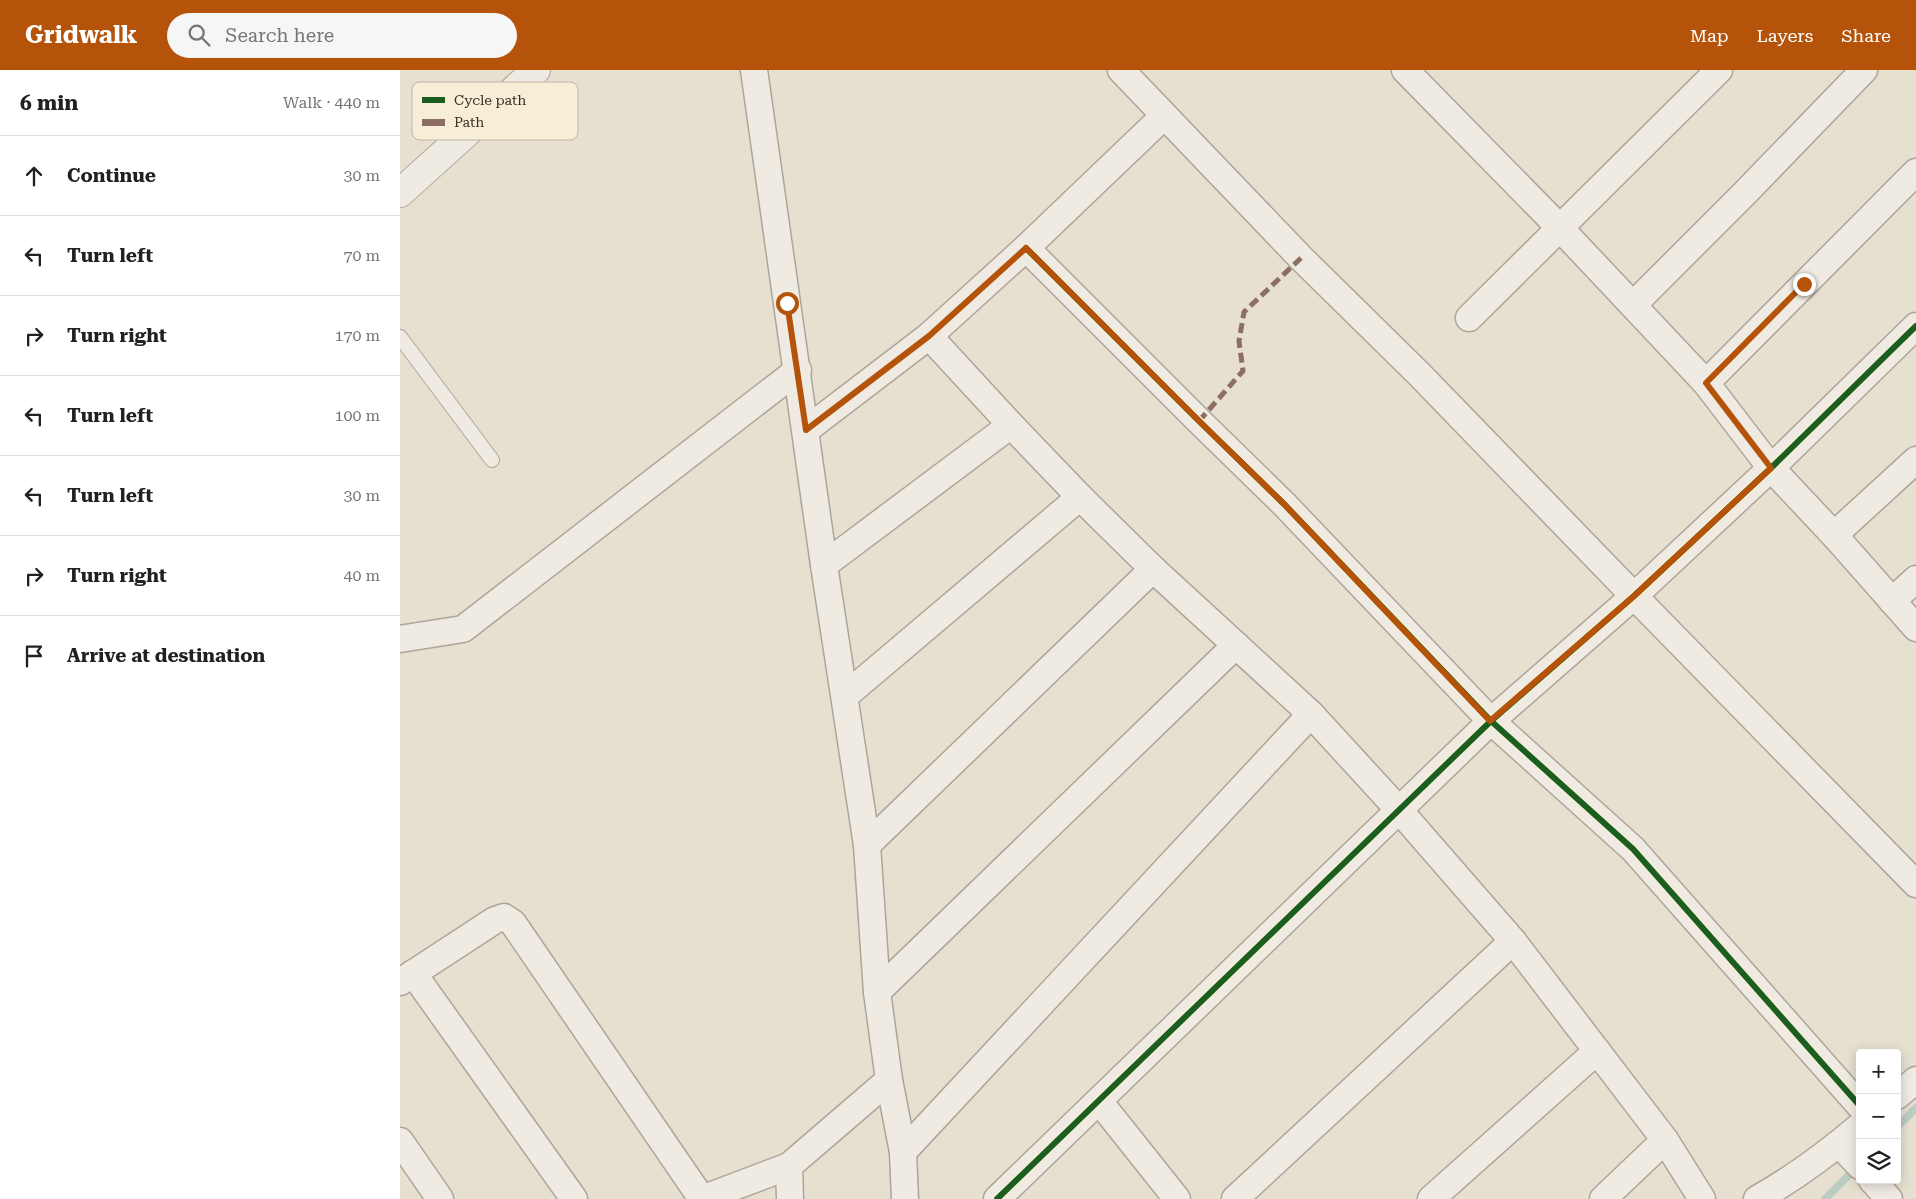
<!DOCTYPE html>
<html lang="en">
<head>
<meta charset="utf-8">
<style>
	body { margin:0; font-family:"Roboto Serif",serif; background:#f6f6f6; color:#202124 }
	.controls { position:absolute; right:15px; bottom:15px; display:grid; overflow:hidden; border-radius:5px; box-shadow:0 2px 12px #0003 }
	.controls button { width:45px; height:45px; display:grid; place-items:center; padding:0; border:0; border-bottom:1px solid #e0e0e0; background:#fff; color:#202124; font:25px sans-serif }
	.stop { position:absolute; width:15px; height:15px; margin:-11px; border:4px solid #b45309; border-radius:50%; background:#fff }
	.stop.end { background:#b45309; border-color:#fff; box-shadow:0 1px 5px #0008 }
	.list { margin:0; padding:0; list-style:none }
	h2 { display:flex; justify-content:space-between; align-items:center; height:65px; margin:0; padding:0 20px; font-size:21px }
	h2 small { font-size:16px; font-weight:400; color:#757577 }
	.list li { display:grid; grid-template-columns:32px 1fr auto; gap:15px; align-items:center; box-sizing:border-box; height:80px; padding:0 20px; border-top:1px solid #e0e0e0 }
	.list b { display:block; font-size:19px; white-space:nowrap }
	.list em { font-size:16px; font-style:normal; color:#757577 }
	.icon { flex:none; width:28px; height:28px; fill:none; stroke:currentColor; stroke-width:2; stroke-linecap:round; stroke-linejoin:round }
	.map { position:relative; flex:none; width:1516px; height:1129px; overflow:hidden }
	header { display:flex; align-items:center; gap:30px; box-sizing:border-box; height:70px; padding:0 25px; background:#b45309; color:#fff }
	header strong { font-size:24px }
	nav { display:flex; gap:28px; margin-inline-start:auto; font-size:18px }
	.search { width:350px; height:45px; background:#f6f6f6; display:flex; align-items:center; gap:12px; box-sizing:border-box; padding:0 18px; border-radius:28px; color:#757577; font-size:19px }
	main { display:flex }
	aside { flex:1; background:#fff }
	.map>svg:first-child { display:block }
</style>
</head>
<body>
<header>
<strong>Gridwalk</strong>
<div class="search"><svg class="icon" aria-label="search" viewBox="0 0 24 24"><circle cx="10" cy="10" r="6"/><path d="M15 15l6 6"/></svg>Search here</div>
<nav><a>Map</a><a>Layers</a><a>Share</a></nav>
</header>
<main>
<aside>
<h2>6 min<small>Walk · 440 m</small></h2>
<ul class="list">
<li><svg class="icon" aria-label="ahead" viewBox="0 0 24 24"><path d="M12 20V5M6 11l6-6 6 6"/></svg><div><b>Continue</b></div><em>30 m</em></li>
<li><svg class="icon" aria-label="left" viewBox="0 0 24 24"><path d="M17 20v-9H6M10 6l-5 5 5 5"/></svg><div><b>Turn left</b></div><em>70 m</em></li>
<li><svg class="icon" aria-label="right" viewBox="0 0 24 24"><path d="M7 20v-9h11M14 6l5 5-5 5"/></svg><div><b>Turn right</b></div><em>170 m</em></li>
<li><svg class="icon" aria-label="left" viewBox="0 0 24 24"><path d="M17 20v-9H6M10 6l-5 5 5 5"/></svg><div><b>Turn left</b></div><em>100 m</em></li>
<li><svg class="icon" aria-label="left" viewBox="0 0 24 24"><path d="M17 20v-9H6M10 6l-5 5 5 5"/></svg><div><b>Turn left</b></div><em>30 m</em></li>
<li><svg class="icon" aria-label="right" viewBox="0 0 24 24"><path d="M7 20v-9h11M14 6l5 5-5 5"/></svg><div><b>Turn right</b></div><em>40 m</em></li>
<li><svg class="icon" aria-label="arrive" viewBox="0 0 24 24"><path d="M6 21V4h12l-3 4 3 4H6"/></svg><div><b>Arrive at destination</b></div></li>
</ul>
</aside>
<div class="map">
<svg width="1516" height="1129" viewBox="0 0 1516 1129">
	<rect width="100%" height="100%" fill="#e7e0d1"/>
	<g fill="none" stroke-linecap="round" stroke-linejoin="round">
		<g stroke="#bcccc2" stroke-width="8">
			<polyline points="1497,1057 1516,1038"/>
			<polyline points="1425,1129 1456,1098"/>
		</g>
		<g stroke="#ada599" stroke-width="16">
			<polyline id="service" points="0,267 92,390"/>
		</g>
		<g stroke="#ada599" stroke-width="29">
			<g id="minor">
				<polyline points="354,0 424,495 467,775 477,922 489,1010 503,1082 505,1129"/>
				<polyline points="721,0 901,188 1020,305 1234,526 1516,814"/>
				<polyline points="1005,0 1160,158 1306,313 1371,398 1434,465 1516,558"/>
				<polyline points="626,178 799,351 884,434 1091,651 1233,779 1460,1036"/>
				<polyline points="1233,235 1344,124 1464,0"/>
				<polyline points="1069,248 1319,0"/>
				<polyline points="529,266 611,355 680,427 753,499 911,644 999,740 1113,871 1265,1070 1302,1129"/>
				<polyline points="1306,313 1516,102"/>
				<polyline points="406,360 529,266 626,178 764,46"/>
				<polyline points="1434,465 1516,390"/>
				<polyline points="424,495 611,355"/>
				<polyline points="1492,531 1516,509"/>
				<polyline points="0,569 63,559 398,300"/>
				<polyline points="445,626 680,427"/>
				<polyline points="467,775 753,499"/>
				<polyline points="13,903 174,1129"/>
				<polyline points="0,912 95,850 104,847 113,853 302,1129"/>
				<polyline points="477,922 836,575"/>
				<polyline points="1497,1026 1516,1010"/>
				<polyline points="699,1031 777,1129"/>
				<polyline points="0,1071 40,1129"/>
				<polyline points="1439,1074 1460,1096"/>
				<polyline points="503,1082 911,644"/>
				<polyline points="1472,1110 1489,1129"/>
				<polyline points="302,1129 389,1096"/>
				<polyline points="390,1129 389,1096 489,1010"/>
				<polyline points="597,1129 1091,651 1234,526 1371,398 1516,256"/>
				<polyline points="835,1129 1113,871"/>
				<polyline points="1031,1129 1197,981"/>
				<polyline points="1203,1129 1265,1070"/>
				<path d="M1357,1129C1393,1109 1428,1083 1460,1056"/>
			</g>
		</g>
		<g stroke="#ada599" stroke-width="30">
			<polyline id="tertiary" points="0,123 136,0"/>
		</g>
		<use href="#service" stroke="#efebe3" stroke-width="14"/>
		<use href="#minor" stroke="#efebe3" stroke-width="26"/>
		<use href="#tertiary" stroke="#efebe3" stroke-width="28"/>
		<polyline stroke="#8d6e63" stroke-width="5" stroke-dasharray="10 5" stroke-linecap="butt" points="799,351 843,301 839,271 844,242 901,188"/>
		<g stroke="#f7eed8" stroke-width="9">
			<g id="cycleway">
				<polyline points="626,178 799,351 884,434 1091,651 1233,779 1460,1036"/>
				<polyline points="597,1129 1091,651 1234,526 1371,398 1516,256"/>
			</g>
		</g>
		<use href="#cycleway" stroke="#1b5e20" stroke-width="6"/>
	</g>
	<g fill="none" stroke-linecap="round" stroke-linejoin="round">
		<polyline stroke="#b45309" stroke-width="6" points="387,233 406,360 529,266 626,178 799,351 884,434 1090,651 1234,526 1371,398 1306,313 1404,214"/>
	</g>
	<rect x="12" y="12" width="166" height="58" rx="8" fill="#f7eed8" stroke="#bfb4a1" stroke-width="1"/>
	<rect x="22" y="27" width="23" height="6" fill="#1b5e20"/>
	<rect x="22" y="49" width="23" height="7" fill="#8d6e63"/>
	<g font-size="14" fill="#3d2e20">
		<text x="54" y="35">Cycle path</text>
		<text x="54" y="57">Path</text>
	</g>
</svg>
<div class="controls">
<button>+</button>
<button>−</button>
<button><svg class="icon" aria-label="layers" viewBox="0 0 24 24"><path d="M12 4l9 5-9 5-9-5zM3 14l9 5 9-5"/></svg></button>
</div>
<div class="stop" style="left:387px;top:233px"></div>
<div class="stop end" style="left:1404px;top:214px"></div>
</div>
</main>
</body>
</html>
